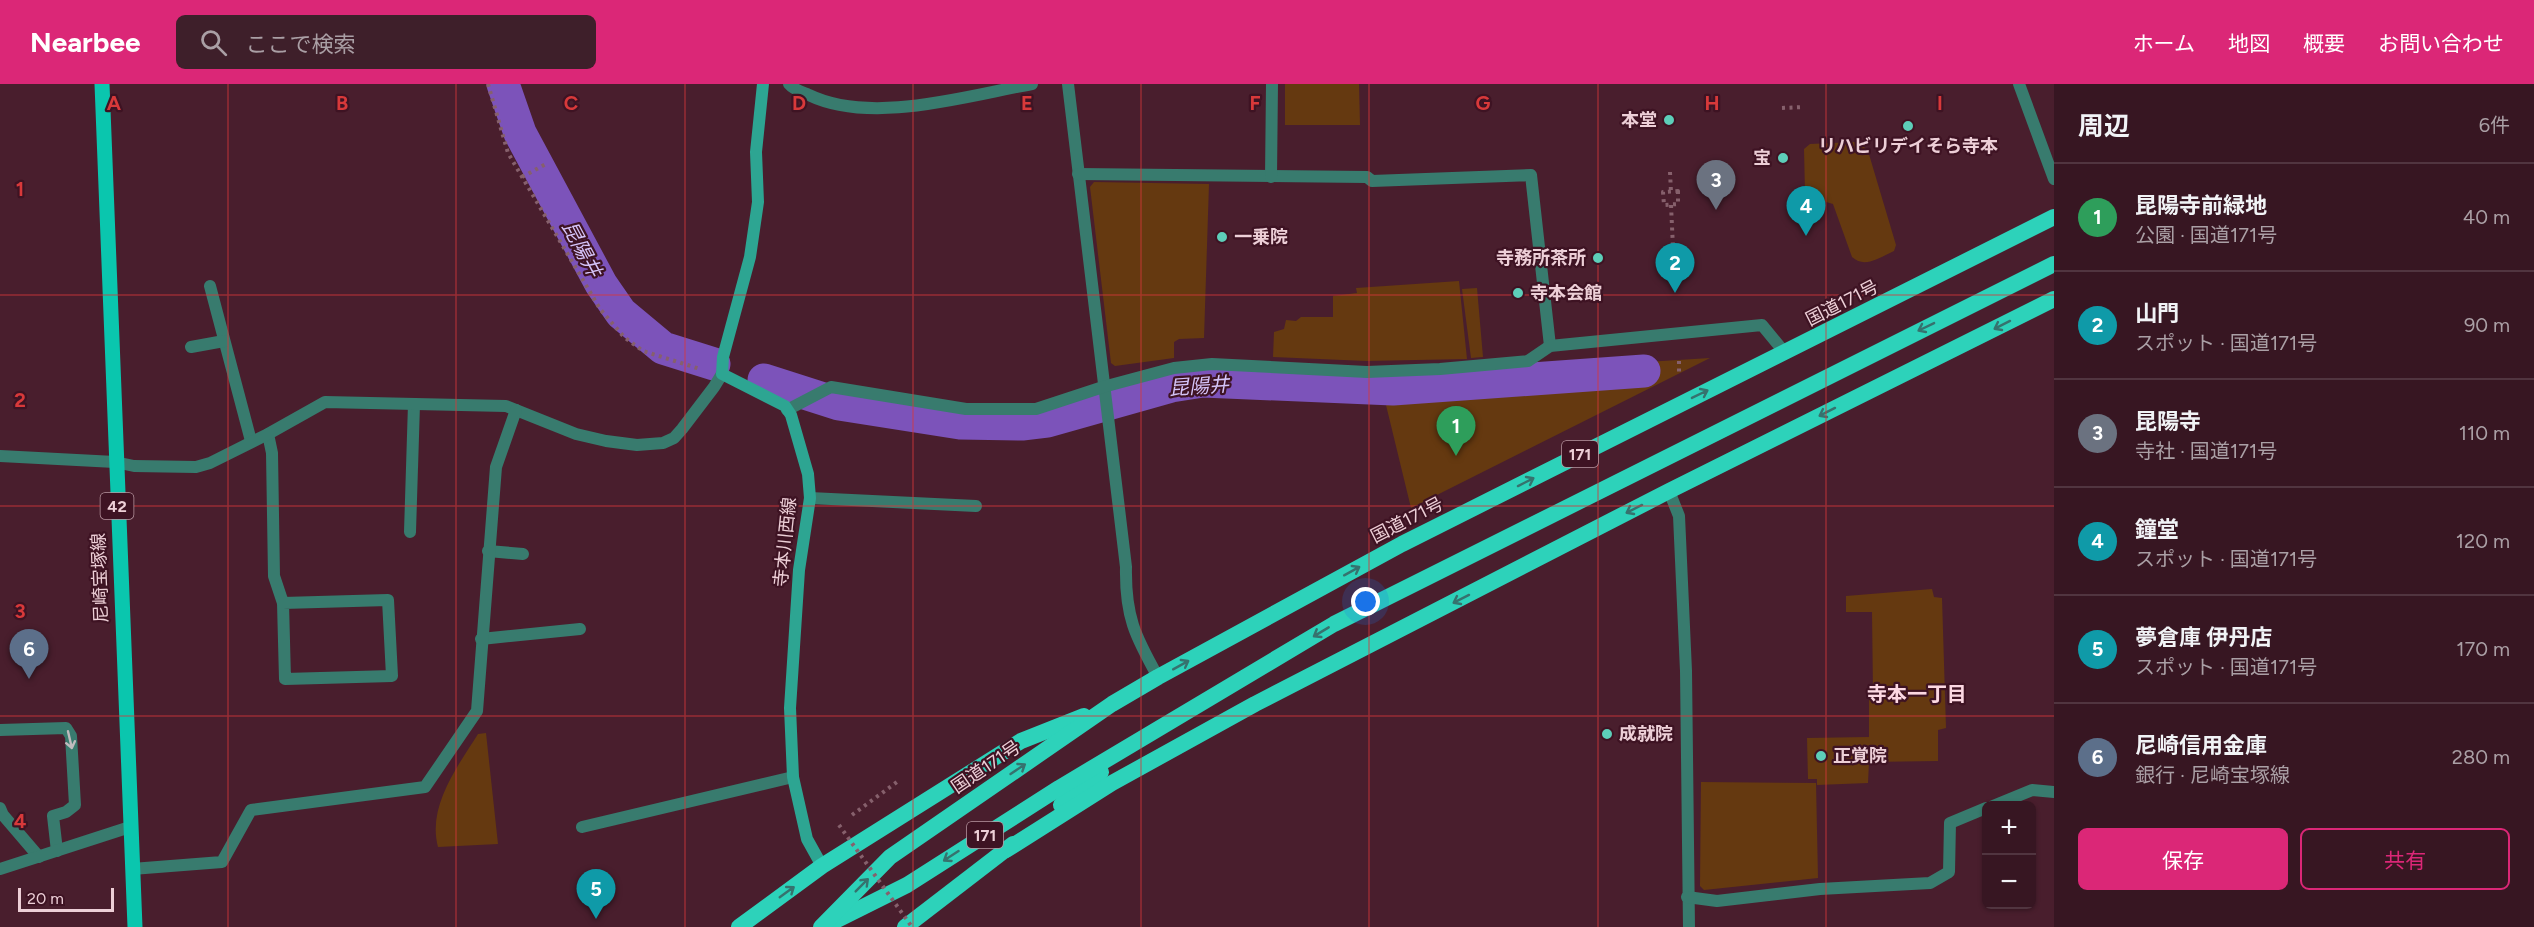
<!DOCTYPE html>
<html lang="ja">
<head>
<meta charset="utf-8">
<style>
	body { margin:0; font-family:Figtree,"Noto Sans JP",sans-serif; background:#3e1f2a; color:#f1f3f6 }
	.controls { position:absolute; right:18px; bottom:18px; display:grid; overflow:hidden; border-radius:9px; box-shadow:0 2px 4px #0004 }
	.controls button { width:54px; height:54px; display:grid; place-items:center; padding:0; border:0; border-bottom:2px solid #513540; background:#371622; color:#f1f3f6; font:30px sans-serif }
	.scale { position:absolute; left:18px; bottom:15px; width:96px; box-sizing:border-box; padding-left:6px; border:3px solid #edcfd7; border-top:0; font-size:16px; line-height:21px; white-space:nowrap; color:#edcfd7; -webkit-text-stroke:4px #3e1323; paint-order:stroke }
	.you { position:absolute; left:1366px; top:518px; width:21px; height:21px; margin:-15px; border:4px solid #fff; border-radius:50%; background:#1a73e8; box-shadow:0 0 0 9px #1a73e833 }
	.badge { display:grid; place-items:center; width:39px; height:39px; border-radius:50%; background:#db2777; color:#fff; font-size:20px; font-weight:700 }
	.pin { position:absolute; translate:-50% -50px; filter:drop-shadow(0 2px 3px #0008) }
	.pin::after { content:''; position:absolute; top:32px; width:21px; height:18px; background:inherit; clip-path:polygon(0 0,100% 0,50% 100%) }
	.list { margin:0; padding:0; list-style:none }
	h2 { display:flex; justify-content:space-between; align-items:center; height:78px; margin:0; padding:0 24px; font-size:26px }
	h2 small { font-size:20px; font-weight:400; color:#aa9fa5 }
	.list li { display:grid; grid-template-columns:39px 1fr auto; gap:18px; align-items:center; box-sizing:border-box; height:108px; padding:0 24px; border-top:2px solid #513540 }
	.list b { display:block; font-size:22px; white-space:nowrap }
	.list p { margin:0; font-size:20px; white-space:nowrap; color:#aa9fa5 }
	.list em { font-size:20px; font-style:normal; color:#aa9fa5 }
	.actions { display:flex; gap:12px; padding:18px 24px }
	.actions a { flex:1; padding:14px 0; border:2px solid #db2777; border-radius:9px; text-align:center; font-size:21px; color:#db2777 }
	.actions .main { background:#db2777; color:#fff }
	.icon { flex:none; width:33px; height:33px; fill:none; stroke:currentColor; stroke-width:2; stroke-linecap:round; stroke-linejoin:round }
	.map { position:relative; flex:none; width:2054px; height:843px; overflow:hidden }
	header { display:flex; align-items:center; gap:36px; box-sizing:border-box; height:84px; padding:0 30px; background:#db2777; color:#fff }
	header strong { font-size:28px }
	nav { display:flex; gap:33px; margin-inline-start:auto; font-size:21px }
	.search { width:420px; height:54px; background:#3e1f2a; display:flex; align-items:center; gap:15px; box-sizing:border-box; padding:0 21px; border-radius:9px; color:#aa9fa5; font-size:22px }
	main { display:flex }
	aside { flex:1; background:#371622 }
	.map>svg:first-child { display:block }
</style>
</head>
<body>
<header>
<strong>Nearbee</strong>
<div class="search"><svg class="icon" aria-label="search" viewBox="0 0 24 24"><circle cx="10" cy="10" r="6"/><path d="M15 15l6 6"/></svg>ここで検索</div>
<nav><a>ホーム</a><a>地図</a><a>概要</a><a>お問い合わせ</a></nav>
</header>
<main>
<div class="map">
<svg width="2054" height="843" viewBox="0 0 2054 843">
	<rect width="100%" height="100%" fill="#491e2d"/>
	<g fill="#653910">
		<polygon points="1285,0 1359,0 1360,41 1285,41"/>
		<path d="M1855,58L1861,60L1868,67L1896,161L1894,167C1880,173 1865,185 1852,173L1833,120L1809,113L1805,109L1804,65L1810,60Z"/>
		<polygon points="1094,98 1209,100 1204,254 1179,255 1174,258 1174,274 1115,282 1111,279 1090,103"/>
		<polygon points="1459,197 1467,275 1366,277 1273,273 1274,248 1284,245 1286,236 1296,237 1301,233 1333,233 1333,212 1357,209 1356,204"/>
		<polygon points="1477,204 1483,273 1471,274 1462,205"/>
		<polygon points="1710,274 1411,424 1386,321 1391,313 1641,295 1646,278"/>
		<polygon points="1932,505 1934,513 1942,514 1946,644 1938,646 1938,677 1869,678 1868,699 1817,701 1817,695 1808,695 1807,654 1869,653 1869,610 1873,609 1872,528 1846,528 1846,512"/>
		<path d="M486,649L498,760L438,763C427,722 458,682 478,650Z"/>
		<polygon points="1701,698 1816,699 1818,794 1704,806 1700,802"/>
	</g>
	<g fill="none" stroke-linecap="round" stroke-linejoin="round">
		<g stroke="#7c53ba" stroke-width="33">
			<polyline points="503,0 520,49 601,200 621,229 663,264 714,280"/>
			<polyline points="764,296 839,320 960,339 1022,340 1047,337 1171,302 1203,297 1393,305 1644,287"/>
		</g>
		<g stroke="#86606c" stroke-width="4" stroke-dasharray="3 4.5" stroke-linecap="butt">
			<polyline points="488,0 508,69 600,225 624,253 643,267 700,285"/>
			<polyline points="1782,24 1803,23"/>
			<polyline points="1670,88 1671,108"/>
			<polyline points="522,93 546,80"/>
			<polygon points="1678,107 1678,120 1664,121 1663,108"/>
			<polyline points="1671,121 1674,185"/>
			<polyline points="1679,277 1679,288"/>
			<polyline points="852,731 897,698"/>
		</g>
		<g stroke="#387b6e" stroke-width="12">
			<polyline points="2019,0 2054,95"/>
			<polyline points="210,202 251,357"/>
			<polyline points="191,263 224,257"/>
			<polyline points="810,414 976,422"/>
			<polyline points="410,448 414,320"/>
			<polyline points="488,467 523,470"/>
			<polyline points="481,555 580,545"/>
			<polyline points="0,646 66,644 71,652 75,721 66,728 53,732 57,767"/>
			<polyline points="0,724 3,731 39,773"/>
			<polyline points="582,743 793,693"/>
		</g>
		<g stroke="#387b6e" stroke-width="12">
			<path d="M789,0C794,6 802,8 809,11C871,41 966,12 1032,0"/>
			<path d="M1068,0L1126,483C1125,532 1135,552 1158,593"/>
			<polyline points="1078,90 1367,93 1372,97 1531,91 1550,262"/>
			<polyline points="1271,93 1272,0"/>
			<polyline points="787,326 831,303 966,325 1036,325 1103,303 1174,284 1212,280 1367,288 1440,285 1528,277 1550,262 1762,241 1785,269"/>
			<polyline points="268,350 272,369 274,492 283,519 285,595 392,592 388,516 283,519"/>
			<polyline points="0,372 115,378 134,382 196,383 210,379 268,350 325,318 506,322 576,350 606,357 637,361 663,359 674,354 682,345 714,303 722,290"/>
			<polyline points="1669,407 1679,432 1686,587 1689,843"/>
			<polyline points="1993,722 2032,706 2054,708"/>
			<polyline points="0,785 130,743"/>
			<polyline points="132,785 222,778 251,726 425,703 477,627 496,383 516,326"/>
			<polyline points="1687,813 1717,817 1820,805 1930,799 1949,788 1950,739 1986,724"/>
		</g>
		<polyline stroke="#2da592" stroke-width="12" points="763,0 756,68 758,118 750,173 723,273 722,290 785,322 791,331 808,390 810,414 799,486 790,624 793,693 807,755 822,782"/>
		<polyline stroke="#0ac6ae" stroke-width="15" points="102,0 135,843"/>
		<g stroke="#2dd2ba" stroke-width="16">
			<polyline points="1061,721 1101,688"/>
			<polyline points="1006,766 1112,699 1255,620 1669,407 2054,215"/>
			<polyline points="833,838 907,801 1059,704 1334,540 2054,180"/>
			<polyline points="739,843 822,782 1021,657 1084,632"/>
			<polyline points="821,843 890,773 1112,620 1158,593 1402,460 2054,133"/>
			<polyline points="905,843 1013,760"/>
		</g>
		<polyline stroke="#86606c" stroke-width="4" stroke-dasharray="3 4.5" stroke-linecap="butt" points="839,741 912,843"/>
	</g>
	<defs><path id="oneway-shaft" d="M-6 0H5M1.5-3L5.5 0L1.5 3" fill="none" stroke-width="1.6" stroke-linecap="round" stroke-linejoin="round" transform="scale(1.5)"/></defs>
	<g stroke="#36726e">
		<use href="#oneway-shaft" transform="translate(2002 241) rotate(153)"/>
		<use href="#oneway-shaft" transform="translate(1926 243) rotate(154)"/>
		<use href="#oneway-shaft" transform="translate(1700 310) rotate(-26)"/>
		<use href="#oneway-shaft" transform="translate(1827 328) rotate(153)"/>
		<use href="#oneway-shaft" transform="translate(1526 398) rotate(-27)"/>
		<use href="#oneway-shaft" transform="translate(1634 425) rotate(153)"/>
		<use href="#oneway-shaft" transform="translate(1352 487) rotate(-29)"/>
		<use href="#oneway-shaft" transform="translate(1461 515) rotate(153)"/>
		<use href="#oneway-shaft" transform="translate(1321 548) rotate(149)"/>
		<use href="#oneway-shaft" transform="translate(1181 581) rotate(-29)"/>
		<use href="#oneway-shaft" transform="translate(1018 685) rotate(-34)"/>
		<use href="#oneway-shaft" transform="translate(951 772) rotate(147)"/>
		<use href="#oneway-shaft" transform="translate(862 801) rotate(-45)"/>
		<use href="#oneway-shaft" transform="translate(787 808) rotate(-36)"/>
	</g>
	<use stroke="#c0babd" href="#oneway-shaft" transform="translate(70 656) rotate(77)"/>
	<path fill="none" stroke="#d8393a" stroke-width="1.5" stroke-opacity="0.55" d="M228,0V843M456,0V843M685,0V843M913,0V843M1141,0V843M1369,0V843M1598,0V843M1826,0V843M0,211H2054M0,422H2054M0,632H2054"/>
	<g fill="#5dceb9" stroke="#3e1323" stroke-width="2">
		<circle cx="1669" cy="36" r="6"/>
		<circle cx="1908" cy="42" r="6"/>
		<circle cx="1783" cy="74" r="6"/>
		<circle cx="1222" cy="153" r="6"/>
		<circle cx="1598" cy="174" r="6"/>
		<circle cx="1518" cy="209" r="6"/>
		<circle cx="1607" cy="650" r="6"/>
		<circle cx="1821" cy="672" r="6"/>
	</g>
	<g text-anchor="middle" stroke-width="4.5" stroke-linejoin="round" paint-order="stroke">
		<g fill="#3e1323" stroke="#b897a1" stroke-width="1.5">
			<rect x="1562" y="357" width="36" height="26" rx="4.5"/>
			<rect x="100.5" y="409" width="33" height="26" rx="4.5"/>
			<rect x="967" y="738" width="36" height="26" rx="4.5"/>
		</g>
		<g font-size="16" font-weight="bold" fill="#edcfd7">
			<text x="1580" y="376">171</text>
			<text x="117" y="428">42</text>
			<text x="985" y="757">171</text>
		</g>
		<g font-size="18" font-weight="bold" fill="#edcfd7" stroke="#3e1323" text-anchor="start">
			<text x="1657" y="42" text-anchor="end">本堂</text>
			<text x="1908" y="68" text-anchor="middle">リハビリデイそら寺本</text>
			<text x="1771" y="80" text-anchor="end">宝</text>
			<text x="1234" y="159">一乗院</text>
			<text x="1586" y="180" text-anchor="end">寺務所茶所</text>
			<text x="1530" y="215">寺本会館</text>
			<text x="1619" y="656">成就院</text>
			<text x="1833" y="678">正覚院</text>
		</g>
		<g font-size="18" fill="#edcfd7" stroke="#3e1323">
			<text transform="translate(1842 219) rotate(-27)" y="6">国道171号</text>
			<text transform="translate(1407 436) rotate(-27)" y="6">国道171号</text>
			<text transform="translate(785 458) rotate(-84)" y="6">寺本川西線</text>
			<text transform="translate(100 494) rotate(-92)" y="6">尼崎宝塚線</text>
			<text transform="translate(986 683) rotate(-34)" y="6">国道171号</text>
		</g>
		<g font-size="20" font-style="italic" fill="#d4c3f8" stroke="#3e1323">
			<text transform="translate(582 165) rotate(62)" y="7">昆陽井</text>
			<text transform="translate(1199 302) rotate(-4)" y="7">昆陽井</text>
		</g>
		<g font-size="20" font-weight="bold" fill="#fcd8e2" stroke="#3e1323">
			<text x="1917" y="617">寺本一丁目</text>
		</g>
	</g>
	<g font-size="20" text-anchor="middle" font-weight="bold" fill="#d8393a" stroke="#3e1323" stroke-width="4.5" stroke-linejoin="round" paint-order="stroke">
		<text x="114" y="26">A</text>
		<text x="342" y="26">B</text>
		<text x="571" y="26">C</text>
		<text x="799" y="26">D</text>
		<text x="1027" y="26">E</text>
		<text x="1255" y="26">F</text>
		<text x="1483" y="26">G</text>
		<text x="1712" y="26">H</text>
		<text x="1940" y="26">I</text>
		<text x="20" y="112">1</text>
		<text x="20" y="323">2</text>
		<text x="20" y="534">3</text>
		<text x="20" y="744">4</text>
	</g>
</svg>
<div class="controls">
<button>+</button>
<button>−</button>
</div>
<div class="scale">20 m</div>
<div class="you"></div>
<div class="pin badge" style="left:1456px;top:372px;background:#2e9e5b">1</div>
<div class="pin badge" style="left:1675px;top:209px;background:#0f9aa8">2</div>
<div class="pin badge" style="left:1716px;top:126px;background:#6b7280">3</div>
<div class="pin badge" style="left:1806px;top:152px;background:#0f9aa8">4</div>
<div class="pin badge" style="left:596px;top:835px;background:#0f9aa8">5</div>
<div class="pin badge" style="left:29px;top:595px;background:#5c6f8a">6</div>
</div>
<aside>
<h2>周辺<small>6件</small></h2>
<ul class="list">
<li><span class="badge" style="background:#2e9e5b">1</span><div><b>昆陽寺前緑地</b><p>公園 · 国道171号</p></div><em>40 m</em></li>
<li><span class="badge" style="background:#0f9aa8">2</span><div><b>山門</b><p>スポット · 国道171号</p></div><em>90 m</em></li>
<li><span class="badge" style="background:#6b7280">3</span><div><b>昆陽寺</b><p>寺社 · 国道171号</p></div><em>110 m</em></li>
<li><span class="badge" style="background:#0f9aa8">4</span><div><b>鐘堂</b><p>スポット · 国道171号</p></div><em>120 m</em></li>
<li><span class="badge" style="background:#0f9aa8">5</span><div><b>夢倉庫 伊丹店</b><p>スポット · 国道171号</p></div><em>170 m</em></li>
<li><span class="badge" style="background:#5c6f8a">6</span><div><b>尼崎信用金庫</b><p>銀行 · 尼崎宝塚線</p></div><em>280 m</em></li>
</ul>
<div class="actions"><a class="main">保存</a><a>共有</a></div>
</aside>
</main>
</body>
</html>
